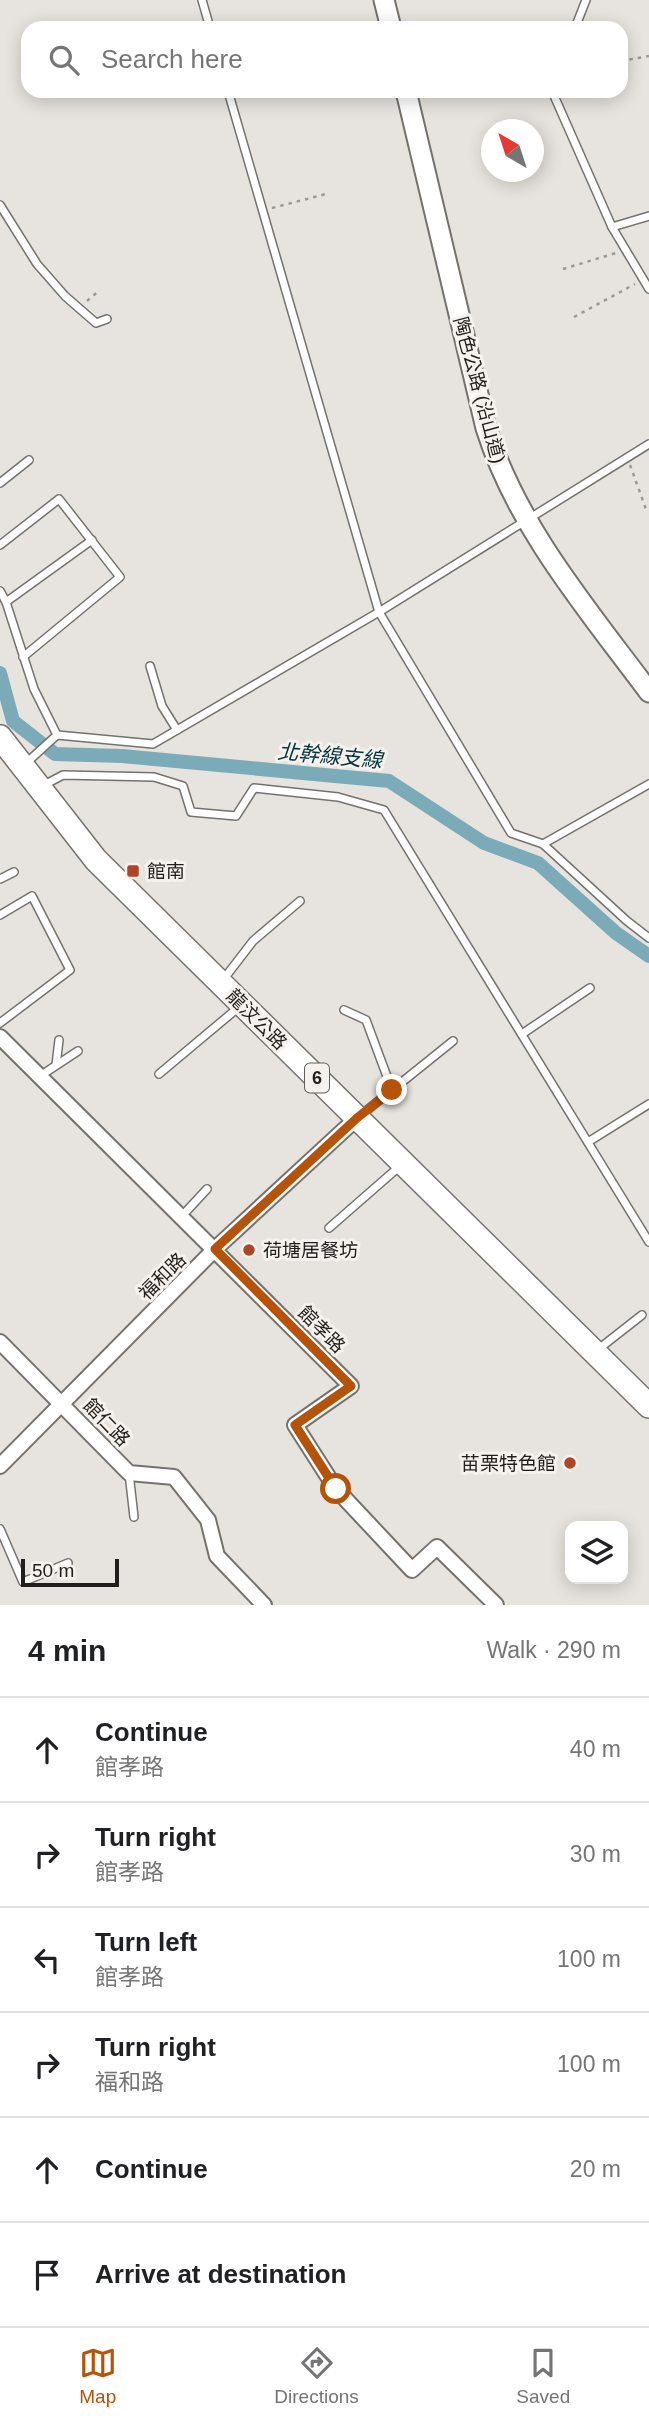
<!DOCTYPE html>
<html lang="en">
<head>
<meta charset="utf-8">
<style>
	body { margin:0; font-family:Helvetica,"Noto Sans TC",sans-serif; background:#f6f6f6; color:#202124 }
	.controls { position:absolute; right:21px; bottom:21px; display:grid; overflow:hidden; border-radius:14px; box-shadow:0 4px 18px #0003 }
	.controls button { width:63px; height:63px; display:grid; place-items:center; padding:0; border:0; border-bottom:2px solid #e0e0e0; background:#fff; color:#202124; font:35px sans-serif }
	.compass { position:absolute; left:481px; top:119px; width:63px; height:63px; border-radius:50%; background:#fff; box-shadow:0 4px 18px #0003; rotate:321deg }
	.scale { position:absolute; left:21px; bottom:18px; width:98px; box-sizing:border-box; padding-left:7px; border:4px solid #201f1d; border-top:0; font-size:19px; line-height:24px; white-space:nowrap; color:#201f1d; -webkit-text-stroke:5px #f5f1ec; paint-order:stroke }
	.stop { position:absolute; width:21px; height:21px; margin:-16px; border:5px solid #b45309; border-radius:50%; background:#fff }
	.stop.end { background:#b45309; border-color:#fff; box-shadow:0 2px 7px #0008 }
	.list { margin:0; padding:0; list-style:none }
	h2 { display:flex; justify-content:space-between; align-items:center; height:91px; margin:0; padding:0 28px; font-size:30px }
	h2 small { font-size:23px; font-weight:400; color:#757577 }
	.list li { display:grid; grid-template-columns:46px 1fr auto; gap:21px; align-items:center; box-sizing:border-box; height:105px; padding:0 28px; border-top:2px solid #e0e0e0 }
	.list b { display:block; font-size:26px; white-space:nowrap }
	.list p { margin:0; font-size:23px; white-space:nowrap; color:#757577 }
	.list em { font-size:23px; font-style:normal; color:#757577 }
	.icon { flex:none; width:38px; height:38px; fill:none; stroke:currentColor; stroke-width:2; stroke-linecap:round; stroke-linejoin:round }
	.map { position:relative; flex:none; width:649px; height:1605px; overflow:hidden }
	.search { position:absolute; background:#fff; box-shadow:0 4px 18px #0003; left:21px; right:21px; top:21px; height:77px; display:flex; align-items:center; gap:18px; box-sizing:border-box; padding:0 24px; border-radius:21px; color:#757577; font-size:26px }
	.sheet { height:721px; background:#fff }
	nav { display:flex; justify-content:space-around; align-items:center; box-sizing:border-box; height:98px; border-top:2px solid #e0e0e0; background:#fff; font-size:19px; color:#757577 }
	nav a { display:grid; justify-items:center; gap:4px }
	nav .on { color:#b45309 }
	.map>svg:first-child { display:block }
</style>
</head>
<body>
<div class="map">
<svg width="649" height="1605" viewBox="0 0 649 1605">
	<rect width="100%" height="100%" fill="#e7e4df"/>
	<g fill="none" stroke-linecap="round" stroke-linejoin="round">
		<polyline stroke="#7babb9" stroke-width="14" points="0,673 13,721 55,754 122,756 389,781 484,843 538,863 616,933 649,956"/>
		<g stroke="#75726e" stroke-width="10">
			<g id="lane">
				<polyline points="202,0 210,28"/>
				<polyline points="575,28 586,0"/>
				<polyline points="228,91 379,612 511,833 543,844 627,921 649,938"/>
				<polyline points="552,91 612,227 649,289"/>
				<polyline points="0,205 37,264 65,296 96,323 107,319"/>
				<polyline points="612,227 649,216"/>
				<polyline points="0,483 29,460"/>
				<polyline points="0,545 59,499 120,577 23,657"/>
				<polyline points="0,591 6,602 34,689 57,735"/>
				<polyline points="6,602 92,540"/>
				<polyline points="150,666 162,706 177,730"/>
				<polyline points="24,765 57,735 153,744 379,612 649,444"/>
				<polyline points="44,785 63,775 154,777 183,786 191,812 236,816 254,788 338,797 384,810 649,1242"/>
				<polyline points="543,844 649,784"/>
				<polyline points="0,879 14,872"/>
				<polyline points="0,915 32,896 70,970 0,1023"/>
				<polyline points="223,980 253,941 300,901"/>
				<polyline points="344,1010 366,1020 392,1090"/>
				<polyline points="522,1034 590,988"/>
				<polyline points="56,1065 59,1040"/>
				<polyline points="159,1074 239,1007"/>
				<polyline points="40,1076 78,1051"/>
				<polyline points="361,1115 453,1041"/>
				<polyline points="588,1142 649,1104"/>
				<polyline points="182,1216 207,1189"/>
				<polyline points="329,1228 400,1166"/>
				<polyline points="596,1351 642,1315"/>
				<polyline points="129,1473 134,1517"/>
				<polyline points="0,1529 23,1582 68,1563"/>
			</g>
		</g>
		<g stroke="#75726e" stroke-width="18">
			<g id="street">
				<polyline points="0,1037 351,1386 295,1425 336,1489 412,1570 437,1547 496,1605"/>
				<polyline points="0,1342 129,1473 174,1477 208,1520 217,1556 264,1605"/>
				<polyline points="0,1466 215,1249 357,1118"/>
			</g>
		</g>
		<g stroke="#75726e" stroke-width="23">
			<g id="secondary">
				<polyline points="384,0 391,28"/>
				<path d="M406,91L486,428C517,527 588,610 649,692"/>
			</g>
		</g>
		<g stroke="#75726e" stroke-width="26">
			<polyline id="primary" points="0,737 96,860 649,1406"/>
		</g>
		<g stroke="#9c9a96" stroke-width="2.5" stroke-dasharray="3.5 5" stroke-linecap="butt">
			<polyline points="621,61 649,56"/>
			<polyline points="272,208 326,194"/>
			<polyline points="563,269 616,253"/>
			<polyline points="87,301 100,290"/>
			<polyline points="574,317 635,284"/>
			<polyline points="630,465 647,512"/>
		</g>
		<use href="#lane" stroke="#fff" stroke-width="7"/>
		<use href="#street" stroke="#fff" stroke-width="14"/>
		<use href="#secondary" stroke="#fff" stroke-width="19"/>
		<use href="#primary" stroke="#fff" stroke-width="23"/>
	</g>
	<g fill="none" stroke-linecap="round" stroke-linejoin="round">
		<polyline stroke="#b45309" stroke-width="9" points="336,1489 295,1425 351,1386 215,1249 357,1118 392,1090"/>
	</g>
	<g fill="#ad4526" stroke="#f5f1ec" stroke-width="2.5">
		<rect x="126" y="864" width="14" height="14" rx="3.5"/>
		<circle cx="249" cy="1250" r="7"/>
		<circle cx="570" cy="1463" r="7"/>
	</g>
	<g text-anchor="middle" stroke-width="6" stroke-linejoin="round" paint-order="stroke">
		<rect fill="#f5f1ec" stroke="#605e5b" stroke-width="2" x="305" y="1063.5" width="24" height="29" rx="5"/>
		<g font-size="18" font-weight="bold" fill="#201f1d">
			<text x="317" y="1084">6</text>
		</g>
		<g font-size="19" fill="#201f1d" stroke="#f5f1ec">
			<text transform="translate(480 390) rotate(75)" y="7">陶色公路 (沿山道)</text>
			<text transform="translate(257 1019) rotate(45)" y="7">龍汶公路</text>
			<text transform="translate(162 1276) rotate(-45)" y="7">福和路</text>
			<text transform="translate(322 1329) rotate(45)" y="7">館孝路</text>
			<text transform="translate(107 1422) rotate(46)" y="7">館仁路</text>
		</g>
		<g font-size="19" fill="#201f1d" stroke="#f5f1ec" text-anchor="start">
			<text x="147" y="878">館南</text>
			<text x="263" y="1257">荷塘居餐坊</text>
			<text x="556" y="1470" text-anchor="end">苗栗特色館</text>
		</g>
		<g font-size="21" font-style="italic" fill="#05353f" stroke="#f5f1ec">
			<text transform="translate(330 756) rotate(5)" y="7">北幹線支線</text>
		</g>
	</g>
</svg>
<div class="controls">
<button><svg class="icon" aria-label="layers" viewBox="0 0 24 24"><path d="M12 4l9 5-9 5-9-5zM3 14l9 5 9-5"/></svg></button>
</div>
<svg class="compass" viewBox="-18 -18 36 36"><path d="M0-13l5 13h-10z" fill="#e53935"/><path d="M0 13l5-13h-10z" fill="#757577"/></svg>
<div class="scale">50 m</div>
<div class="stop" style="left:336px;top:1489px"></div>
<div class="stop end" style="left:392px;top:1090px"></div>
<div class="search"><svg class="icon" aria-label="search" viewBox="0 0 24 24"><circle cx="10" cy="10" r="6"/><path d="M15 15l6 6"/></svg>Search here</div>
</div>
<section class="sheet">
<h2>4 min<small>Walk · 290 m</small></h2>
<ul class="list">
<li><svg class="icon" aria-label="ahead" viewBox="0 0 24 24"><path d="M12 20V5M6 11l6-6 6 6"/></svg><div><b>Continue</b><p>館孝路</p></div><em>40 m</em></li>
<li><svg class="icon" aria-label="right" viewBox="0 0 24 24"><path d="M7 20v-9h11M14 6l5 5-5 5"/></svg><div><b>Turn right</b><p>館孝路</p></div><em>30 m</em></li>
<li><svg class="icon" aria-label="left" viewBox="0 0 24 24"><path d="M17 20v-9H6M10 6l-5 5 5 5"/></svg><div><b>Turn left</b><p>館孝路</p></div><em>100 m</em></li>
<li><svg class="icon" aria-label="right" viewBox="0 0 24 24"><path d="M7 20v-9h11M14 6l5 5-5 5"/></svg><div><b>Turn right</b><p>福和路</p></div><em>100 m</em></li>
<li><svg class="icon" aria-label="ahead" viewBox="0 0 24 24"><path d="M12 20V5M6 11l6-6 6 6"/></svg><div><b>Continue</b></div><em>20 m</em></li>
<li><svg class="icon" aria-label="arrive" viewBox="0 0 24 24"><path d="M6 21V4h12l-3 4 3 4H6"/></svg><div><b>Arrive at destination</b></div></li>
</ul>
</section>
<nav>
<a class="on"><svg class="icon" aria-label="map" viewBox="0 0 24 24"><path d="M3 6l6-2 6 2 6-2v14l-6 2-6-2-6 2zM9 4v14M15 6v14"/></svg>Map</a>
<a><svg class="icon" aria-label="directions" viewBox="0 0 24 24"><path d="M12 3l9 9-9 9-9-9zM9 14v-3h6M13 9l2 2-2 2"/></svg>Directions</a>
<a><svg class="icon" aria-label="saved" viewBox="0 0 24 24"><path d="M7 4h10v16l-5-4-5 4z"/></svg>Saved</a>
</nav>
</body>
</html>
